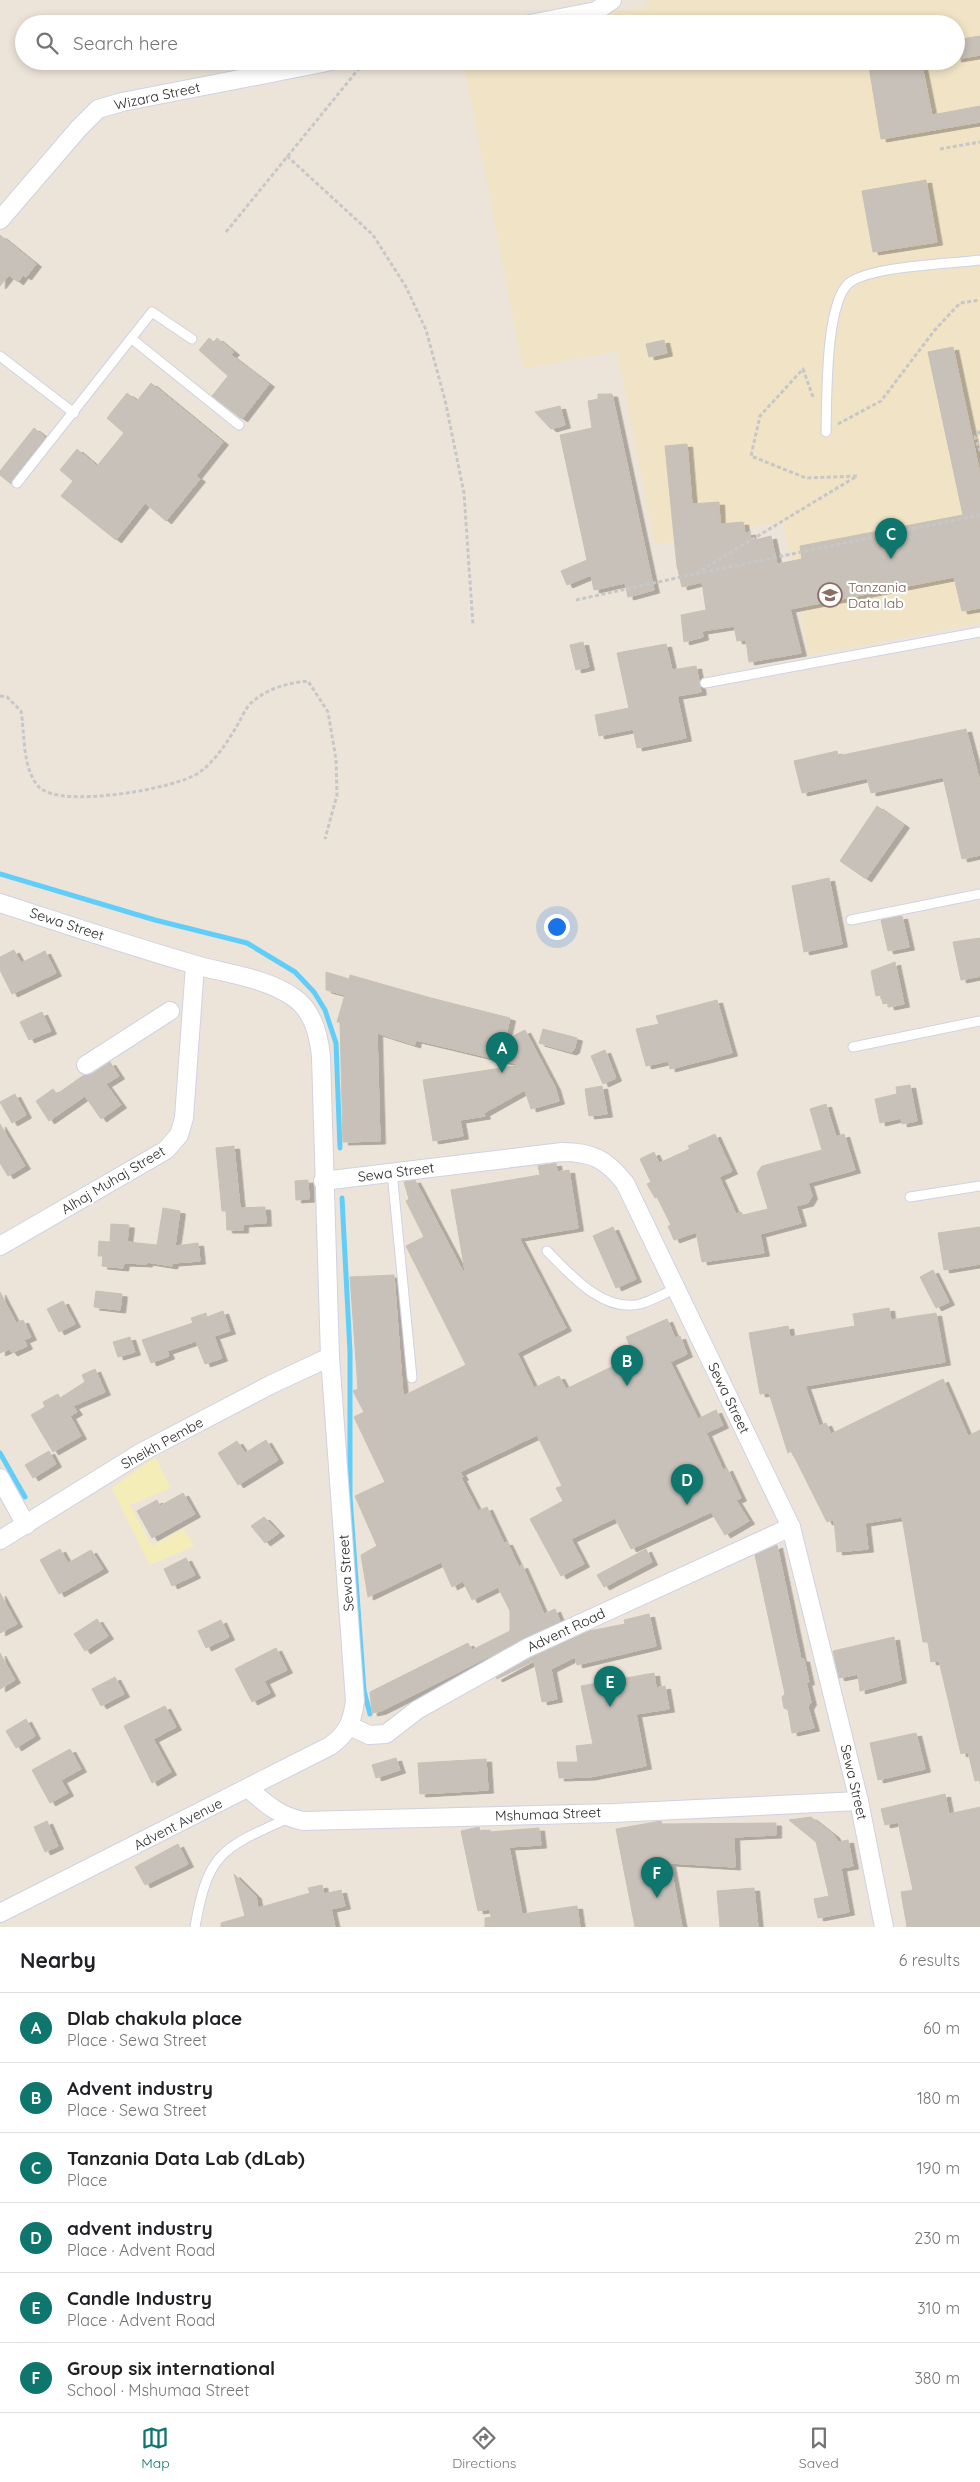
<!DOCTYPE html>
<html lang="en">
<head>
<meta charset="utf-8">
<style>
	body { margin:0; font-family:Quicksand,sans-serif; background:#f6f6f6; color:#202124 }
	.you { position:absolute; left:556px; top:926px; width:18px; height:18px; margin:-12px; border:4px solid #fff; border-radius:50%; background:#1a73e8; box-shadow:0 0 0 8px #1a73e833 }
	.badge { display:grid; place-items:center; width:32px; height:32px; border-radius:50%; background:#0f766e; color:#fff; font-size:16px; font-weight:700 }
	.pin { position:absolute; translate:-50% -41px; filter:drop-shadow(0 1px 2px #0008) }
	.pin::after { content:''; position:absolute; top:26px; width:18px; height:15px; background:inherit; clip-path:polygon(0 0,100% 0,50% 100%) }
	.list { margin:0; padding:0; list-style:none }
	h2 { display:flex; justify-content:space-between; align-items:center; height:65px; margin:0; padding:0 20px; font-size:21px }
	h2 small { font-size:16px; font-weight:400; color:#757577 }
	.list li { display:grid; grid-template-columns:32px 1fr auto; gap:15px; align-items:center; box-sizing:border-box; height:70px; padding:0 20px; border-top:1px solid #e0e0e0 }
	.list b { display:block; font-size:19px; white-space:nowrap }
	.list p { margin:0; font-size:16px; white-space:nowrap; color:#757577 }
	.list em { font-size:16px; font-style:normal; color:#757577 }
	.icon { flex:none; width:28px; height:28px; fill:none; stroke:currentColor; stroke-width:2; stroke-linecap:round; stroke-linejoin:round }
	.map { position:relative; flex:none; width:980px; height:1927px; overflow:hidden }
	.search { position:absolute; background:#fff; box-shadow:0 2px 8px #0003; left:15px; right:15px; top:15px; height:55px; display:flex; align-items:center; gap:12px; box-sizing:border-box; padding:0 18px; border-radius:28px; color:#757577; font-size:19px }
	.sheet { height:485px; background:#fff }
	nav { display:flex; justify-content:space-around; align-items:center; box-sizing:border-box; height:70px; border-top:1px solid #e0e0e0; background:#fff; font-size:14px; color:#757577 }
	nav a { display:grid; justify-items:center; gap:2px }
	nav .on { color:#0f766e }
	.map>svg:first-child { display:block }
</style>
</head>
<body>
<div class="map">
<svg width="980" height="1927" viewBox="0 0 980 1927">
	<defs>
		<filter id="shadow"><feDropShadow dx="5.5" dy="3" stdDeviation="0" flood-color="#0004"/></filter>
	</defs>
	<rect width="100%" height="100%" fill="#ede4d9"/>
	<polygon fill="#f0e3c6" points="646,0 980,0 980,623 809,655 783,521 655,545 617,351 523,369 463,61 956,61 956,24 552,24 647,6"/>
	<polygon fill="#f5edb8" points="155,1457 171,1488 130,1505 152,1546 183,1529 194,1546 150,1565 112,1488"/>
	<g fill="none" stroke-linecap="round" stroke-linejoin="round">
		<g stroke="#61cef9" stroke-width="5">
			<polyline points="0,874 155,920 247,943 295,972 314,992 325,1010 336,1043 340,1148"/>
			<polyline points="342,1198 350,1352 350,1497 364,1691 370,1714"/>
			<polyline points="0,1453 25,1497"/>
		</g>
	</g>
	<g fill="#c8c1b9" stroke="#c8c1b3" filter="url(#shadow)">
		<polygon points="980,36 980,55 956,59 956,40"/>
		<polygon points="868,61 921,61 932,115 980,106 980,122 881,139"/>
		<polygon points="926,180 937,242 873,252 862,191"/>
		<polygon points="0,235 36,264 26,277 23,275 18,282 9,275 0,286"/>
		<polygon points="209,338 214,342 217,338 234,352 231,355 269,384 242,419 212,396 228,376 199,350"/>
		<polygon points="664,340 667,353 649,357 646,344"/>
		<polygon points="953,347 980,474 980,608 962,611 954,577 790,609 801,653 749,662 746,640 737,641 734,626 702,631 703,637 684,642 681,615 706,610 702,582 682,587 677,566 665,446 687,444 692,504 719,502 720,524 743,522 745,533 750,532 751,541 771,536 777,564 802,559 800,546 963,515 928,352"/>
		<polygon points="151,383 223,442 196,476 200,479 166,521 145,503 116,540 61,496 73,481 60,470 77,449 97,466 124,433 107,418 127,393 137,401"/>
		<polygon points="598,394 612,394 654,590 628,597 625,583 594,590 591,575 567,585 561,571 587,560 560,435 592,428 588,401 598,399"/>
		<polygon points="560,406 565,425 551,429 535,412"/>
		<polygon points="34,428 45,437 12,479 11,484 0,475 0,471"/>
		<polygon points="583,642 589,667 576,670 570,645"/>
		<polygon points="666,644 672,670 696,666 701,692 677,696 686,738 637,748 633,729 599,736 595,715 629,708 617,653"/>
		<polygon points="966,729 980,782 980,855 962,859 943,777 871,793 867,778 802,793 794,761 837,751 838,756"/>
		<polygon points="877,806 904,825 866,879 840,861"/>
		<polygon points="829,878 842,944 804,952 792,886"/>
		<polygon points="902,916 909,947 888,951 881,920"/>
		<polygon points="980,938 980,976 961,980 953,942"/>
		<polygon points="14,950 21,963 45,951 56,973 12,994 0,970 0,957"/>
		<polygon points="895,962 904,1004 889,1007 888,1003 883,1004 881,995 876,996 871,971"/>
		<polygon points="326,972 349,979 350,975 431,998 510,1018 505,1040 525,1030 555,1087 559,1101 531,1109 525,1090 484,1113 485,1116 460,1120 463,1136 433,1141 423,1080 521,1065 416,1040 415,1045 377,1033 380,1141 343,1142 340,1022 337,1022 345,995 326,990"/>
		<polygon points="717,1000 732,1053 670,1069 668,1061 646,1066 636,1029 659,1024 656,1016"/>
		<polygon points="42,1012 51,1031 29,1040 20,1022"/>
		<polygon points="543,1029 577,1038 574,1050 571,1052 539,1043"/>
		<polygon points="605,1050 616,1078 603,1084 591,1056"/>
		<polygon points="110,1062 119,1076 106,1084 121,1105 101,1119 85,1096 49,1121 36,1101 53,1089 57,1094 84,1075 92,1074"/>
		<polygon points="910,1085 917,1121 902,1124 901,1118 880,1123 875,1099 897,1094 896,1087"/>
		<polygon points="602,1086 607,1114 589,1116 585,1089"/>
		<polygon points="15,1094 26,1115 12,1123 0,1102"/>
		<polygon points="826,1104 836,1137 844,1134 855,1170 808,1183 812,1196 808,1203 796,1206 801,1223 760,1234 764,1253 702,1262 696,1232 674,1240 668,1226 671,1225 657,1197 655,1198 647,1184 651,1182 640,1159 654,1152 659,1163 690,1149 688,1146 715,1134 732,1171 719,1177 736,1214 741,1212 743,1215 768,1209 757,1173 762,1166 822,1150 810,1109"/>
		<polygon points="0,1124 25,1166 8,1176 0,1163"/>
		<polygon points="234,1146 240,1208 265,1207 266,1223 243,1224 243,1230 227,1230 226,1211 222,1211 216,1148"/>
		<polygon points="556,1163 557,1172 569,1170 578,1228 519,1238 566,1328 517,1353 534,1388 559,1376 566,1389 634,1356 626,1337 667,1319 675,1338 680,1336 687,1354 670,1362 698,1419 716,1410 723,1425 706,1433 723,1470 727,1468 741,1498 736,1500 749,1521 725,1535 711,1512 631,1549 615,1518 571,1539 584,1564 561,1576 530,1519 563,1501 556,1488 562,1486 537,1435 460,1472 463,1477 461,1478 478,1511 487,1507 504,1543 507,1542 519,1567 522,1565 544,1614 555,1609 560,1621 381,1711 372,1713 370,1692 468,1643 472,1650 510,1631 510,1611 498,1587 472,1600 463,1581 452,1587 441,1562 368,1597 361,1555 377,1546 355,1496 385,1482 354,1417 364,1412 353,1391 358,1389 350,1277 394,1275 403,1396 466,1365 406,1246 424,1237 406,1201 409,1199 404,1182 415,1180 466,1277 451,1190 540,1175 538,1166"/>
		<polygon points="308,1180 309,1199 296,1200 295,1181"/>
		<polygon points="163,1208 180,1211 175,1246 198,1243 200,1261 173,1263 172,1266 147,1262 147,1264 124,1263 123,1268 102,1266 103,1256 98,1256 99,1241 110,1242 111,1224 129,1225 127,1242 157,1245"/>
		<polygon points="613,1227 636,1279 616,1288 593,1236"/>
		<polygon points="980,1227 980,1264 944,1270 938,1233"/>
		<polygon points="933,1270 949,1302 936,1308 920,1277"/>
		<polygon points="96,1291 122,1294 120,1310 94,1307"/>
		<polygon points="0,1292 16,1323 23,1320 31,1337 24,1340 27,1346 12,1353 9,1349 0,1353"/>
		<polygon points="63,1301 75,1324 59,1332 47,1309"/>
		<polygon points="889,1308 891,1320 936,1313 945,1362 805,1386 819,1426 826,1423 831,1434 943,1379 968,1436 980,1430 980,1780 975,1781 968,1752 961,1754 939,1661 931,1662 928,1642 923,1642 902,1517 865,1523 868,1549 837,1552 834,1519 827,1522 797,1462 791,1451 788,1453 769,1393 760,1394 749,1333 788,1326 790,1337 855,1326 853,1314"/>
		<polygon points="223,1311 230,1331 214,1336 222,1358 205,1364 196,1341 167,1351 169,1356 151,1363 142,1340 193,1323 191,1318 206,1313 207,1317"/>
		<polygon points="130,1337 135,1352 118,1357 113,1342"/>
		<polygon points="95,1369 105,1392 73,1406 77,1412 70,1416 81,1436 53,1452 31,1415 45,1407 43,1402 58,1394 60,1398 85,1382 82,1375"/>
		<polygon points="266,1440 278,1460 238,1485 218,1453 237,1441 245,1453"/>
		<polygon points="49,1451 56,1464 33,1478 25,1465"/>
		<polygon points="183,1493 195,1514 152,1538 137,1511 157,1500 160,1506"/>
		<polygon points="264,1517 279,1533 265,1543 251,1526"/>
		<polygon points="777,1545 801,1659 804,1659 809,1682 806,1682 811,1702 808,1707 814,1728 792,1733 788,1710 784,1708 782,1697 785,1694 755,1555"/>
		<polygon points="60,1549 68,1563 91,1550 103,1569 59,1594 40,1560"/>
		<polygon points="646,1549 652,1562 604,1587 597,1575"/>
		<polygon points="186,1558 195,1575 172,1586 164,1569"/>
		<polygon points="0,1593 17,1624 0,1633"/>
		<polygon points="649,1614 656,1646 577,1665 575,1657 551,1669 557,1699 542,1702 534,1661 497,1679 496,1677 532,1657 589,1631 625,1624 624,1620"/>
		<polygon points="97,1619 108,1636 85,1651 74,1634"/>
		<polygon points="221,1620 229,1637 206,1648 198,1631"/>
		<polygon points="894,1637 901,1680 860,1691 858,1674 839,1678 833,1651"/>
		<polygon points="276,1648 287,1670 264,1681 270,1693 252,1702 235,1669"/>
		<polygon points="0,1653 15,1680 0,1689"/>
		<polygon points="654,1673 656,1688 665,1686 669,1709 636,1714 646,1766 590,1777 559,1778 557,1762 578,1762 576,1746 593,1744 581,1686"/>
		<polygon points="115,1677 124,1694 101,1706 92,1689"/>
		<polygon points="165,1706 176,1727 153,1739 171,1772 152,1783 124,1726"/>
		<polygon points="26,1719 35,1736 16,1748 6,1731"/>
		<polygon points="916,1733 925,1769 878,1780 870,1743"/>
		<polygon points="70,1749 81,1769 61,1780 68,1793 50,1803 32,1770"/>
		<polygon points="396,1758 400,1770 376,1778 372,1765"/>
		<polygon points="486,1759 488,1790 420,1794 418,1763"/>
		<polygon points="945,1794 949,1814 980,1807 980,1927 907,1927 901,1892 913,1890 898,1822 885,1825 881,1809"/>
		<polygon points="811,1817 834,1835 838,1842 848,1840 853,1866 841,1868 849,1912 818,1918 814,1899 829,1896 816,1842 789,1820"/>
		<polygon points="47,1821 58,1846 45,1852 34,1827"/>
		<polygon points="661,1821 662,1824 776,1823 776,1835 734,1837 735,1867 670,1863 682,1927 635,1927 616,1829"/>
		<polygon points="479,1827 480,1831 490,1830 490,1832 539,1828 541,1845 509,1847 522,1914 577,1906 580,1927 485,1927 485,1918 491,1917 490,1909 478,1911 461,1831"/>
		<polygon points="178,1844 188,1864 145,1885 135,1867"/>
		<polygon points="234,1874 256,1896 258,1908 310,1893 308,1888 322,1885 324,1894 341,1890 345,1906 331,1909 335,1927 221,1927 221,1923 245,1916"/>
		<polygon points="754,1888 758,1927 720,1927 717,1891"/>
	</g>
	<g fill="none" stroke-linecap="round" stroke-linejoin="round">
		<g stroke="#ced2e3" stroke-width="11">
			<g id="lane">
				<polyline points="132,339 239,425"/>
				<polyline points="0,356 74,413"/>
				<path d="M826,432C827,400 825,303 849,283C870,266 950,264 980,260"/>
				<polyline points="17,483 152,312 192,339"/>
				<polyline points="705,683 980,632"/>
				<polyline points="851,920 980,894"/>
				<polyline points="853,1047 980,1021"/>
				<polyline points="392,1172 412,1378"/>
				<polyline points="910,1197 980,1186"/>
				<path d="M547,1251C570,1274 603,1313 640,1304C652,1301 665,1293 676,1288"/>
				<path d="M195,1927C208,1852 222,1848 289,1818"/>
			</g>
		</g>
		<g stroke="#ced2e3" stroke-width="20">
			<g id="street">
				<polyline points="530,24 596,11 612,0"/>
				<polyline points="0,220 79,128 98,109 122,102 332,61"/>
				<path d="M0,903C65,924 130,946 196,965C228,974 266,978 293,997C313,1010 319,1035 321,1057L330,1357L355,1701C352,1722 348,1733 330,1746L0,1913"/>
				<polyline points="86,1065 170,1011"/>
				<path d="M323,1181L562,1152C592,1152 606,1159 625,1183L791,1527L859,1801L884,1927"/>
				<polyline points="0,1246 166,1150 179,1135 184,1118 195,965"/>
				<polyline points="0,1478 26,1525"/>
				<polyline points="0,1540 142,1452 272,1384 330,1357"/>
				<polyline points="350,1726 369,1735 386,1734 417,1710 527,1648 791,1527"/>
				<path d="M248,1788C266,1804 280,1817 304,1821L614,1813L859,1801"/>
			</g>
		</g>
		<g stroke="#c7c7c7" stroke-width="3" stroke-dasharray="4 2.5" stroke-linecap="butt">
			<polyline points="940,149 980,142"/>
			<polyline points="287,156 373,235 406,287 426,330 445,400 464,493 473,625"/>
			<polyline points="226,232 365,61"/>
			<polyline points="813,397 803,369 760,416 751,456 806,478 857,476 695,574 980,515"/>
			<polyline points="838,424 881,401 934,331 960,303 980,300"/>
			<polyline points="980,431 975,437 980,451"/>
			<polyline points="576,600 695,574"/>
			<path d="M0,696L7,697L21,711C25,734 22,769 39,787C60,809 177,789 200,772C216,760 228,741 238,724C242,717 246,707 252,702C268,688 288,683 308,681L328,712L336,759L337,795L325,839"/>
		</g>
		<use href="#lane" stroke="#fff" stroke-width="9"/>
		<use href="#street" stroke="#fff" stroke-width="18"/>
	</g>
	<defs>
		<g id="university-ring" transform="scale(1.25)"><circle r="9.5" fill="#fff" stroke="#8d6e63" stroke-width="1.5"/><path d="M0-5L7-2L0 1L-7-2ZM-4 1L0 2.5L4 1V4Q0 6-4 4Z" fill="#8d6e63"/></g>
	</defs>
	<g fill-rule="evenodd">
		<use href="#university-ring" x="830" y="595"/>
	</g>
	<g text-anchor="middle" stroke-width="4.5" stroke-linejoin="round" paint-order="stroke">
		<g font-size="14" fill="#292929" stroke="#fff">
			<text transform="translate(157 96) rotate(-12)" y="5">Wizara Street</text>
			<text transform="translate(67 924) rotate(18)" y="5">Sewa Street</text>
			<text transform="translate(396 1172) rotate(-7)" y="5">Sewa Street</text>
			<text transform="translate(113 1180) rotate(-31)" y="5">Alhaj Muhaj Street</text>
			<text transform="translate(729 1398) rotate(64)" y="5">Sewa Street</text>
			<text transform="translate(162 1443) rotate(-29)" y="5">Sheikh Pembe</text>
			<text transform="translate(346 1573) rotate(-94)" y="5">Sewa Street</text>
			<text transform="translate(566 1630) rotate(-25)" y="5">Advent Road</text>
			<text transform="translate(854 1782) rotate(77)" y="5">Sewa Street</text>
			<text transform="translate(548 1814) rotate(-2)" y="5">Mshumaa Street</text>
			<text transform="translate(178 1824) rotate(-27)" y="5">Advent Avenue</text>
		</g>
		<g font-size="14" fill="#785e54" stroke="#fff" text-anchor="start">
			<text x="848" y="592">Tanzania<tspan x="848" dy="16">Data lab</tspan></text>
		</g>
	</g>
</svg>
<div class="you"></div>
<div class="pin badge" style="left:502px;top:1073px">A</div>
<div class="pin badge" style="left:627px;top:1386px">B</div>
<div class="pin badge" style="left:891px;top:559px">C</div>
<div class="pin badge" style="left:687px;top:1505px">D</div>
<div class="pin badge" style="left:610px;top:1707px">E</div>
<div class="pin badge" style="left:657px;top:1898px">F</div>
<div class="search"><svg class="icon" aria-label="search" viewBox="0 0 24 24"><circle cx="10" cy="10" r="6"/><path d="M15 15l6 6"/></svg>Search here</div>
</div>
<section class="sheet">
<h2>Nearby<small>6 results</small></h2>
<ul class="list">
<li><span class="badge">A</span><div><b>Dlab chakula place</b><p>Place · Sewa Street</p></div><em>60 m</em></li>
<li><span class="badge">B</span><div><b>Advent industry</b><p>Place · Sewa Street</p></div><em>180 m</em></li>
<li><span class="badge">C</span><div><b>Tanzania Data Lab (dLab)</b><p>Place</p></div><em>190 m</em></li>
<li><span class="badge">D</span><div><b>advent industry</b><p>Place · Advent Road</p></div><em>230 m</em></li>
<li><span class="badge">E</span><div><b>Candle Industry</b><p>Place · Advent Road</p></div><em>310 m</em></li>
<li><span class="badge">F</span><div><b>Group six international</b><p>School · Mshumaa Street</p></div><em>380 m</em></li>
</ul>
</section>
<nav>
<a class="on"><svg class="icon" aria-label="map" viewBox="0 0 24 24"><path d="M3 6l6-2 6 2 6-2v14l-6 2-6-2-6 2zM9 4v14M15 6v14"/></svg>Map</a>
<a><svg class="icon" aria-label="directions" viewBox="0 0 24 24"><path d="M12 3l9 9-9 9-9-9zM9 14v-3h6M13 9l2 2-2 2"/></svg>Directions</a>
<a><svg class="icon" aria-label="saved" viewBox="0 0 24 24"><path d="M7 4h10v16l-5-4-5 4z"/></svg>Saved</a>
</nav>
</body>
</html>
